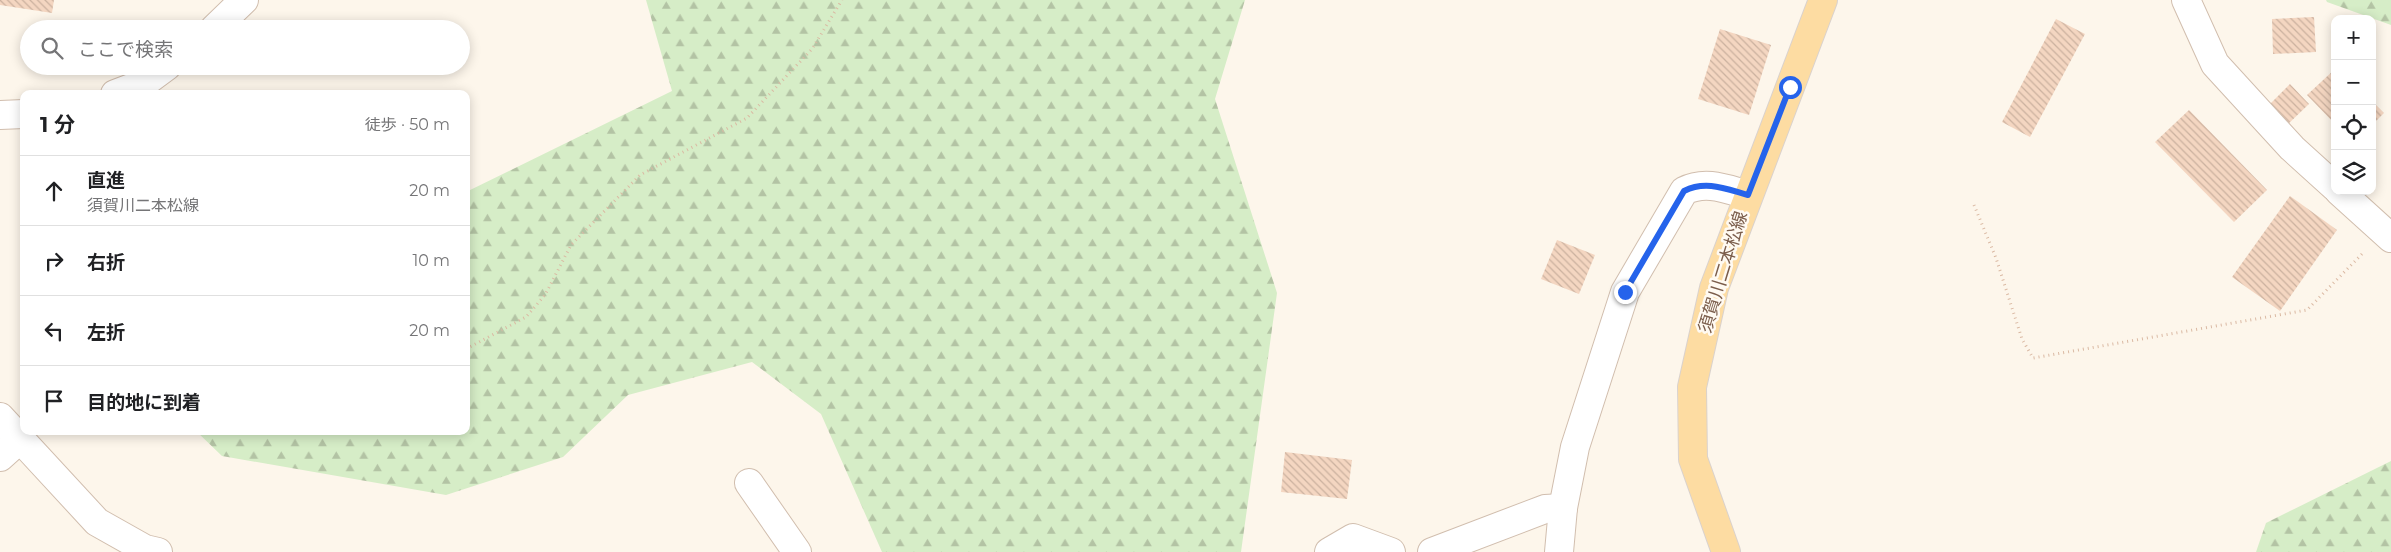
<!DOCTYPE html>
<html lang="ja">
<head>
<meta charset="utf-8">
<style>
	body { margin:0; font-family:Montserrat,"Noto Sans JP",sans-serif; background:#f6f6f6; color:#202124 }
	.controls { position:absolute; right:15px; top:15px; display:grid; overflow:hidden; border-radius:10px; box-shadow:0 2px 12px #0003 }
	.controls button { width:45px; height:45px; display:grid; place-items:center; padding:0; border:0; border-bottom:1px solid #e0e0e0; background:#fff; color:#202124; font:25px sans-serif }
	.stop { position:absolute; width:15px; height:15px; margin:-11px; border:4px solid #2563eb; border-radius:50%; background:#fff }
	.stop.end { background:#2563eb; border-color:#fff; box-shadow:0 1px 5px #0008 }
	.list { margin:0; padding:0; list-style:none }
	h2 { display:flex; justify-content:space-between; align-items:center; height:65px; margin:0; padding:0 20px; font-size:21px }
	h2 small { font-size:16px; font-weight:400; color:#757577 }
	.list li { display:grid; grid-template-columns:32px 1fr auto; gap:15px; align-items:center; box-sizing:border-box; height:70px; padding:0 20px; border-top:1px solid #e0e0e0 }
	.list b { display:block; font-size:19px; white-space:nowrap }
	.list p { margin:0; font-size:16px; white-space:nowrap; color:#757577 }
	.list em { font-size:16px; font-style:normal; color:#757577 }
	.icon { flex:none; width:28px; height:28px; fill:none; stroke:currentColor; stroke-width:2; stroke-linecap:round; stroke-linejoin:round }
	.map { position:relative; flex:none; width:2391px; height:552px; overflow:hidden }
	.search { position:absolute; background:#fff; box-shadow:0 2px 12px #0003; left:20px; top:20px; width:450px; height:55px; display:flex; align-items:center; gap:12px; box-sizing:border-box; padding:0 18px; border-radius:28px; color:#757577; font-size:19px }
	.panel { position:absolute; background:#fff; box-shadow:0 2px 12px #0003; left:20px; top:90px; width:450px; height:345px; border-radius:10px }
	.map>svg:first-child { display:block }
</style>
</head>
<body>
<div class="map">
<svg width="2391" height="552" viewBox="0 0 2391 552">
	<defs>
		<pattern id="forest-firs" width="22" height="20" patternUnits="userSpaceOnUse" patternTransform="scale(1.25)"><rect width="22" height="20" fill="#d6edc7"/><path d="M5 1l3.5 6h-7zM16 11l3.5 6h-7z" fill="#b3c3a4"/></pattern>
		<pattern id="building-back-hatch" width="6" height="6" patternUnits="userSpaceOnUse" patternTransform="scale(1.25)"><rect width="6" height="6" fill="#f4d6c1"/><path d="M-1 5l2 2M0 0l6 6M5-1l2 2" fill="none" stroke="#cbb19f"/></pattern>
	</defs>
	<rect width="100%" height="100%" fill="#fdf6eb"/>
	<g fill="url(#forest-firs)">
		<polygon points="646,0 1245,0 1215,99 1277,293 1241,552 882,552 821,414 752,362 628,395 563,457 446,495 222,456 196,431 466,431 466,192 672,91"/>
		<polygon points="2326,0 2391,0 2391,25 2327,2"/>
		<polygon points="2391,461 2391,552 2256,552 2266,523"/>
	</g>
	<g fill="url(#building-back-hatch)">
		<polygon points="0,0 54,0 52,13 0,5"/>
		<polygon points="2314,17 2316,52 2273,54 2272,19"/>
		<polygon points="2056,19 2085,34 2030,137 2002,122"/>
		<polygon points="1720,29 1771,45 1749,115 1698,99"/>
		<polygon points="2335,69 2335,124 2307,95"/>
		<polygon points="2290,84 2309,104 2286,126 2267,107"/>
		<polygon points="2372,101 2384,113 2372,125"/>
		<polygon points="2189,110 2267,190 2234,222 2155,142"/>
		<polygon points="2290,196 2337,230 2280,311 2232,277"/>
		<polygon points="1557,240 1595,255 1579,294 1541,279"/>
		<polygon points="1285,452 1352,460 1347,499 1281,492"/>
	</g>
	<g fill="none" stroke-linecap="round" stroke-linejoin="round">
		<g stroke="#d1beae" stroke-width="30">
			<g id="minor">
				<polyline points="2186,0 2215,64 2292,148 2335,187"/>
				<polyline points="214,29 244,0"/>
				<polyline points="115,94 144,83 167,66"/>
				<polyline points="0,115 24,114"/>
				<polyline points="2339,191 2391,238"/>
				<polyline points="0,417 97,522 145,549 158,552"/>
				<polyline points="0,457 20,439"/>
				<polyline points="749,483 797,552"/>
				<polyline points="1329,552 1353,538 1391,552"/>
				<polyline points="1432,552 1545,509 1563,508"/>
				<path d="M1559,552L1563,508L1575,447L1625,292L1684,191C1706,180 1726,189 1748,195"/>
			</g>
		</g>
		<g stroke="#dad2cd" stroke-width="30">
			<polyline id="major" points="1726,552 1693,459 1692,387 1714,288 1823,0"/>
		</g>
		<g stroke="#dab9a3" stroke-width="3" stroke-dasharray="1 4" stroke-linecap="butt">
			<polyline points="1974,205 1996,258 2022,339 2033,358 2307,310 2362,254"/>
			<polyline points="466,349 526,317 545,295 571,245 640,175 747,118 812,49 842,0"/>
		</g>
		<use href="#minor" stroke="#fff" stroke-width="28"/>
		<use href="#major" stroke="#fddca2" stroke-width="28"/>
	</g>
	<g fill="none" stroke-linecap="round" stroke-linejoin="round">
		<path stroke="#2563eb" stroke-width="6" d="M1625,292L1684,191C1706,180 1726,189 1748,195L1790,87"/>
	</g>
	<g text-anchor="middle" stroke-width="5" stroke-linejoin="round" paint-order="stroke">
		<g font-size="18" fill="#7b5d4b" stroke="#fffaf2">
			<text transform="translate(1723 272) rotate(-73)" y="6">須賀川二本松線</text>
		</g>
	</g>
</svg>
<div class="controls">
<button>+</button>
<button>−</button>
<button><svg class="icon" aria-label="locate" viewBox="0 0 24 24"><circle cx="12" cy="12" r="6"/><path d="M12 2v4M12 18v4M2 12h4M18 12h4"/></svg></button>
<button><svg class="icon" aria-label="layers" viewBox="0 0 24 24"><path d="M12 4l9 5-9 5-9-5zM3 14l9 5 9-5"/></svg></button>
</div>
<div class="stop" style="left:1790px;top:87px"></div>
<div class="stop end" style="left:1625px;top:292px"></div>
<div class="search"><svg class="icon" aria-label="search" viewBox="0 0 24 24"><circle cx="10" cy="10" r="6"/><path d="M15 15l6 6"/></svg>ここで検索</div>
<section class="panel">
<h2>1 分<small>徒歩 · 50 m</small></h2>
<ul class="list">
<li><svg class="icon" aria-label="ahead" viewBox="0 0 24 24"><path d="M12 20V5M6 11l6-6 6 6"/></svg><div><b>直進</b><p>須賀川二本松線</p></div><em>20 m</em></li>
<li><svg class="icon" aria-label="right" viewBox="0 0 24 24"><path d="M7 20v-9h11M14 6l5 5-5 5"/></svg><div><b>右折</b></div><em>10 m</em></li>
<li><svg class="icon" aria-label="left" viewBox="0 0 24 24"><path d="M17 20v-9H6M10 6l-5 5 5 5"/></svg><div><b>左折</b></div><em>20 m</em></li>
<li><svg class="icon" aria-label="arrive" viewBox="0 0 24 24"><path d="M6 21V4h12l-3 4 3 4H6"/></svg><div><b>目的地に到着</b></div></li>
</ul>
</section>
</div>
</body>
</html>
